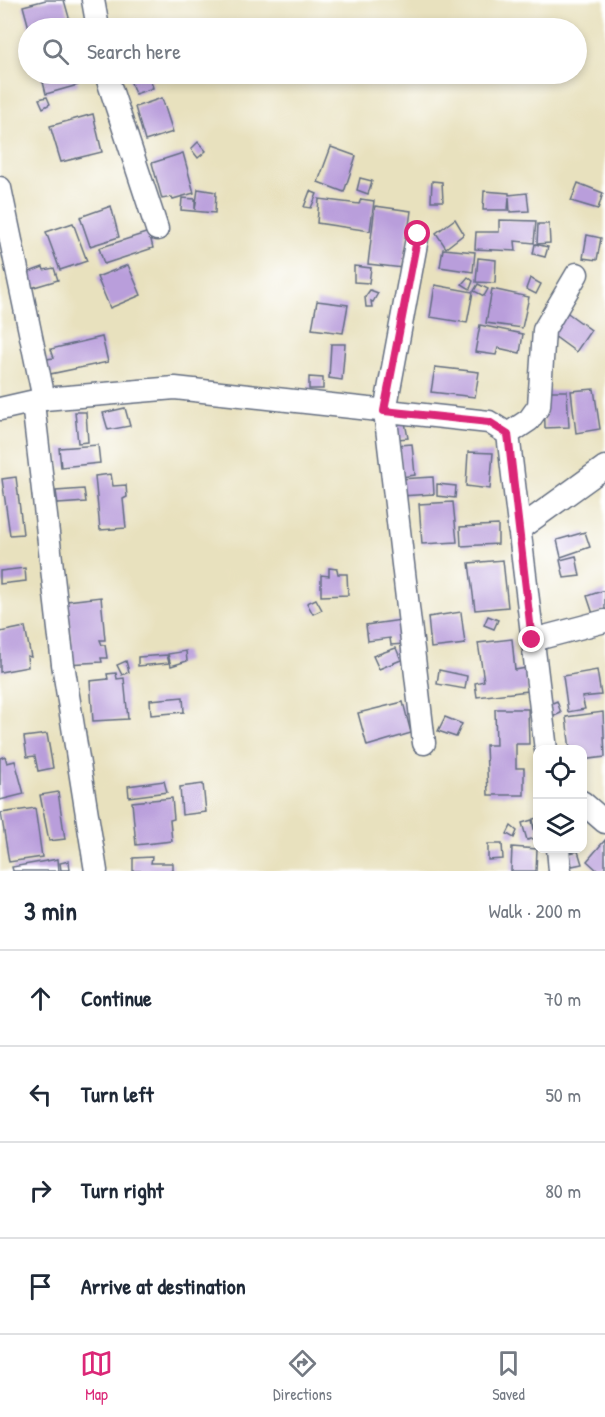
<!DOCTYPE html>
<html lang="en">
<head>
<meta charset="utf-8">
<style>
	body { margin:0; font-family:"Patrick Hand",sans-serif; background:#f6f6f7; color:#1f2937 }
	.controls { position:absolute; right:18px; bottom:18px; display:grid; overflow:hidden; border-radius:12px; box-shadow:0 3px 9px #0003 }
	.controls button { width:54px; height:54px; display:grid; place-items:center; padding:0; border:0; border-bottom:2px solid #e0e1e3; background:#fff; color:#1f2937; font:30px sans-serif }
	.stop { position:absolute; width:18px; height:18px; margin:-14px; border:4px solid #db2777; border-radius:50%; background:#fff }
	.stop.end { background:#db2777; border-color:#fff; box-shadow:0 2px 6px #0008 }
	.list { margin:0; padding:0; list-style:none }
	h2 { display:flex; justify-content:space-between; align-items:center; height:78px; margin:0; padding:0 24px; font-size:26px }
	h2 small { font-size:20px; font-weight:400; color:#747a83 }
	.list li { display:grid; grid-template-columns:39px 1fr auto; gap:18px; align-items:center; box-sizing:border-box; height:96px; padding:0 24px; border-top:2px solid #e0e1e3 }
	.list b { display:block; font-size:22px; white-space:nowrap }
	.list em { font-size:20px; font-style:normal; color:#747a83 }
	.icon { flex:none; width:33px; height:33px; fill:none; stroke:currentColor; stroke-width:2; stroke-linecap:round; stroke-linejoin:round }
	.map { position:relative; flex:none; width:605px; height:871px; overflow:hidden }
	.search { position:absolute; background:#fff; box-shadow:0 3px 9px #0003; left:18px; right:18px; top:18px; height:66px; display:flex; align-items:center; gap:15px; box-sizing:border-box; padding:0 21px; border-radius:33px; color:#747a83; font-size:22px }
	.sheet { height:462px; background:#fff }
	nav { display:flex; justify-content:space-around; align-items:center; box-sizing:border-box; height:84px; border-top:2px solid #e0e1e3; background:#fff; font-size:16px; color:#747a83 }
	nav a { display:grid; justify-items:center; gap:3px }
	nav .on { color:#db2777 }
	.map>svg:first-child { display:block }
</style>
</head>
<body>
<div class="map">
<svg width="605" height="871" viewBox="0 0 605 871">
	<rect width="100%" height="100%" fill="#fff"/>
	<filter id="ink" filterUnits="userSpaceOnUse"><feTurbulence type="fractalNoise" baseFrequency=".0167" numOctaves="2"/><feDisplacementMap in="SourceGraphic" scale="12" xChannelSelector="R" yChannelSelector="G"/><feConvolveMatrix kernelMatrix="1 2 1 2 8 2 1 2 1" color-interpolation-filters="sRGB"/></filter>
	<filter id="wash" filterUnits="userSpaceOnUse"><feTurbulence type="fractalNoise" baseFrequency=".008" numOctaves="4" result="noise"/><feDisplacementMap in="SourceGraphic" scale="24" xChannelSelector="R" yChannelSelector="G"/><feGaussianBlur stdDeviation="1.35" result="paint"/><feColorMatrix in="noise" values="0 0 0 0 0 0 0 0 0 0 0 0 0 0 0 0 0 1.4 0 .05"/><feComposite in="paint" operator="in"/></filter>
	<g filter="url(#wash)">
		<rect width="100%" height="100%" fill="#e8e1be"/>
		<g id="blocks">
			<g fill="#b99edb">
				<polygon points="46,0 64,0 72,28 29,28 23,6"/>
				<polygon points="41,74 76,74 78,85 46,94"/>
				<polygon points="128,74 149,74 153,88 135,94"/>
				<polygon points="47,97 50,104 43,108 39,99"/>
				<polygon points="162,98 173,132 145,141 135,107"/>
				<polygon points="93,114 102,152 61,162 50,126"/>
				<polygon points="198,142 206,151 198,158 191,149"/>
				<polygon points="331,147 356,156 344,192 318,182"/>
				<polygon points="183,153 194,193 173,199 172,197 162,199 152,163"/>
				<polygon points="360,178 372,181 368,194 357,190"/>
				<polygon points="432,181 442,182 443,201 431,201"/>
				<polygon points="578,183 603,193 598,209 571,201"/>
				<polygon points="198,189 216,192 215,213 181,210 182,198 195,199 195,210"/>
				<polygon points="310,191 317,194 311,208 304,207"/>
				<polygon points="484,191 509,193 509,195 527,193 529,211 510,212 509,197 508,210 483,210"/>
				<polygon points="319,199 359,204 361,199 374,201 370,231 317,223"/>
				<polygon points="111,206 119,237 90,246 80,217"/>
				<polygon points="375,206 411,211 403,268 368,264"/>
				<polygon points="455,219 464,234 446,248 436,233"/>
				<polygon points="499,220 536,221 534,243 515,241 516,251 475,249 476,232 499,232"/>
				<polygon points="73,223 87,261 60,270 46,232"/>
				<polygon points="538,224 549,224 550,243 537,244"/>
				<polygon points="149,232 153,248 104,264 99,248"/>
				<polygon points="587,235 601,238 597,260 583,258"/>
				<polygon points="535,244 548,247 545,257 533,254"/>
				<polygon points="443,249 475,252 473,272 440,267"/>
				<polygon points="478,258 496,260 495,283 476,282"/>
				<polygon points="128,265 141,295 110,308 97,277"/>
				<polygon points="354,266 371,268 369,283 354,282"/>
				<polygon points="43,267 44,270 54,268 58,280 24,290 19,276"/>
				<polygon points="468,277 473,281 470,289 462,284"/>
				<polygon points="530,278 541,284 536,294 526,289"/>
				<polygon points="478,284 488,289 484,296 474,291"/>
				<polygon points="435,285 473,292 467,323 430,317"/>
				<polygon points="492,289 529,297 522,328 486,323"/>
				<polygon points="370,290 378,293 373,302 371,301 372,307 366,307 365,297"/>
				<polygon points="317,301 348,305 343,333 312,329"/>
				<polygon points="565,311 591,330 576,352 550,333"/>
				<polygon points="480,325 523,334 520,353 498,348 496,355 475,352"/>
				<polygon points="102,337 108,362 50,374 46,359 54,358 51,349"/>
				<polygon points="331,344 345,344 342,380 329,378"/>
				<polygon points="435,367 479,372 475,397 431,392"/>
				<polygon points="309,377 323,378 323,389 309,389"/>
				<polygon points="594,389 600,429 576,433 571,391"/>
				<polygon points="544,391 567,391 569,427 545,428"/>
				<polygon points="125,408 130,426 108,430 103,413"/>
				<polygon points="75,412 86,412 88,442 78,443"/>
				<polygon points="404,417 408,438 398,439 395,418"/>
				<polygon points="412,444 415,475 401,477 399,445"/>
				<polygon points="98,445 100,463 61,467 59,448"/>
				<polygon points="468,452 493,453 490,489 466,486"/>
				<polygon points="111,474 113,486 126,485 127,497 123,499 126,528 100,530 95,476"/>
				<polygon points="16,477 23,534 10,535 2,479"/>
				<polygon points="433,477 434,494 400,496 399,479"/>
				<polygon points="437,484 456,486 455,498 437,496"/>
				<polygon points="84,489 86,502 58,504 56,491"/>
				<polygon points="453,502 457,542 422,544 419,504"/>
				<polygon points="498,525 498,544 461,546 460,527"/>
				<polygon points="585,532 590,547 561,557 557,540"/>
				<polygon points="576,556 580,576 564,578 560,560"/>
				<polygon points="503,560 508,607 475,610 469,563"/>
				<polygon points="25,568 26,581 0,584 0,571"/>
				<polygon points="329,568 337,569 338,574 347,574 348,595 321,596 321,575 329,576"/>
				<polygon points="605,590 605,610 593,614 587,596"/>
				<polygon points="101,597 105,640 100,640 102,645 105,645 107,658 101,658 102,662 65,664 63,644 72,643 67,601"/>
				<polygon points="316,599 322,610 313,614 307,603"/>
				<polygon points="461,612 465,644 431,648 428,617"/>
				<polygon points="488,616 498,620 494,629 484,625"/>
				<polygon points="401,620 404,644 391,645 390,638 368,641 366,625"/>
				<polygon points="25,627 31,657 27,656 28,667 0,672 0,632"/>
				<polygon points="512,639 515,670 526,668 528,691 477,697 475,683 484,681 478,643"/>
				<polygon points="396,648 401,660 379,669 373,656"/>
				<polygon points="186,651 187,661 171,666 168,654"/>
				<polygon points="167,655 169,663 138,666 138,657"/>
				<polygon points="126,661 129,672 122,675 117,665"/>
				<polygon points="439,670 467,676 465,689 437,684"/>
				<polygon points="597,670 601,695 582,697 585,709 568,712 563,676"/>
				<polygon points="116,673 117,679 124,678 128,719 93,721 90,681 108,679 107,674"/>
				<polygon points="183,697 184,712 151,715 150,700"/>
				<polygon points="557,701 561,713 552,717 548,705"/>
				<polygon points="403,702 411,733 367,746 358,713"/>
				<polygon points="495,709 528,709 529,744 516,744 516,768 524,768 524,795 488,795 486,745 496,745"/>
				<polygon points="603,712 605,757 582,760 582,750 570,750 566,717"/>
				<polygon points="445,717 462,724 456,737 438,731"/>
				<polygon points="47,734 53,768 38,771 35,756 27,757 24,737"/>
				<polygon points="5,756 7,763 15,761 24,794 0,800 0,758"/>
				<polygon points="164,781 167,792 129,797 128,786"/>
				<polygon points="203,784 206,812 182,815 180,787"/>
				<polygon points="58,792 65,839 49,841 40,795"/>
				<polygon points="172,798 174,819 170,820 172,841 136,845 132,802"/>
				<polygon points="35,808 42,857 9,862 1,813"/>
				<polygon points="537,818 537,837 536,837 533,819"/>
				<polygon points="532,820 536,838 527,840 522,823"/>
				<polygon points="511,826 517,831 514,838 507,834"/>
				<polygon points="605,840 605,871 598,871 587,861"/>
				<polygon points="488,844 502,844 503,859 488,860"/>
				<polygon points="512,847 537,849 536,871 511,871"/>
				<polygon points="578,851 582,864 572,866 570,853"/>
				<polygon points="152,857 151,863 173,863 173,871 133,871 133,858"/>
				<polygon points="58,859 59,871 13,871 12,867"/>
				<polygon points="69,861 70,870 61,870 60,863"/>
			</g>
		</g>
	</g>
	<g filter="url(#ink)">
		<use href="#blocks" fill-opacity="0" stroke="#636d80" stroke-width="1.5"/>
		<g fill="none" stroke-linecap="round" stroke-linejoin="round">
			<g stroke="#636d80" stroke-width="25">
				<g id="minor">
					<polyline points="93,0 98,28"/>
					<polyline points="106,74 157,229"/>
					<polyline points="0,188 44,399"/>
					<polyline points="418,233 385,411 424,743"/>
					<polyline points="33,403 63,664 96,871"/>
					<polyline points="0,409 44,399 175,388 489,422 508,434 546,750"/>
					<polyline points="508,434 529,420 539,406 544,330 577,274"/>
					<polyline points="519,529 605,467"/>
					<polyline points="533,640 605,621"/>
					<polyline points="582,802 605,822"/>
					<polyline points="558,848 560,871"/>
				</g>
			</g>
			<use href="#minor" stroke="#fff" stroke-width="22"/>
		</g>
	</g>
	<g fill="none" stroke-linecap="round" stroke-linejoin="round" filter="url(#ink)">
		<polyline stroke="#db2777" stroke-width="8" points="418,234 384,411 489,422 508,434 532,640"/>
	</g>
</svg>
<div class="controls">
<button><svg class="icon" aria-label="locate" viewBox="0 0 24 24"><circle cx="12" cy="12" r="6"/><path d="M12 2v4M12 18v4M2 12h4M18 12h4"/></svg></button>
<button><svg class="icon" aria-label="layers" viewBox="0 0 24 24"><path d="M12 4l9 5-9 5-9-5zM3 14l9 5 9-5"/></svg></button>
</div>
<div class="stop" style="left:418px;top:234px"></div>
<div class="stop end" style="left:532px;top:640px"></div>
<div class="search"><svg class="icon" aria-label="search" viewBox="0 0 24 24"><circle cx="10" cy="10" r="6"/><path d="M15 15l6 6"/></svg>Search here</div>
</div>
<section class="sheet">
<h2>3 min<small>Walk · 200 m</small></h2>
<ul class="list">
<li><svg class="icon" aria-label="ahead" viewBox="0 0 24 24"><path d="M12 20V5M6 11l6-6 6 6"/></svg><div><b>Continue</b></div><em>70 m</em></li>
<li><svg class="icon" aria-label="left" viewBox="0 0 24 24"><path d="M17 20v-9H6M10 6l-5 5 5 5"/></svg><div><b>Turn left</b></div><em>50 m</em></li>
<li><svg class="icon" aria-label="right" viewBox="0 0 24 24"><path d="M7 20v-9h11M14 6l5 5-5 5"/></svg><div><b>Turn right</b></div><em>80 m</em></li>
<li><svg class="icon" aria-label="arrive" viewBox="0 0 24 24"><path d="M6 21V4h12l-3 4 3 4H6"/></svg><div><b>Arrive at destination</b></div></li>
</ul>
</section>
<nav>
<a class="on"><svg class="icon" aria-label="map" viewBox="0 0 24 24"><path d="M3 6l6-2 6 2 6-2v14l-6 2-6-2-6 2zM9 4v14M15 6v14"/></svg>Map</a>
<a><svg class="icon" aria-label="directions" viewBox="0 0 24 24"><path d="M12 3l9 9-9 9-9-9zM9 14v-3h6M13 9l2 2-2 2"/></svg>Directions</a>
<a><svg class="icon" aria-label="saved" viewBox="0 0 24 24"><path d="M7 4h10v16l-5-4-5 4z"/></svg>Saved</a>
</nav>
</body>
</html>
